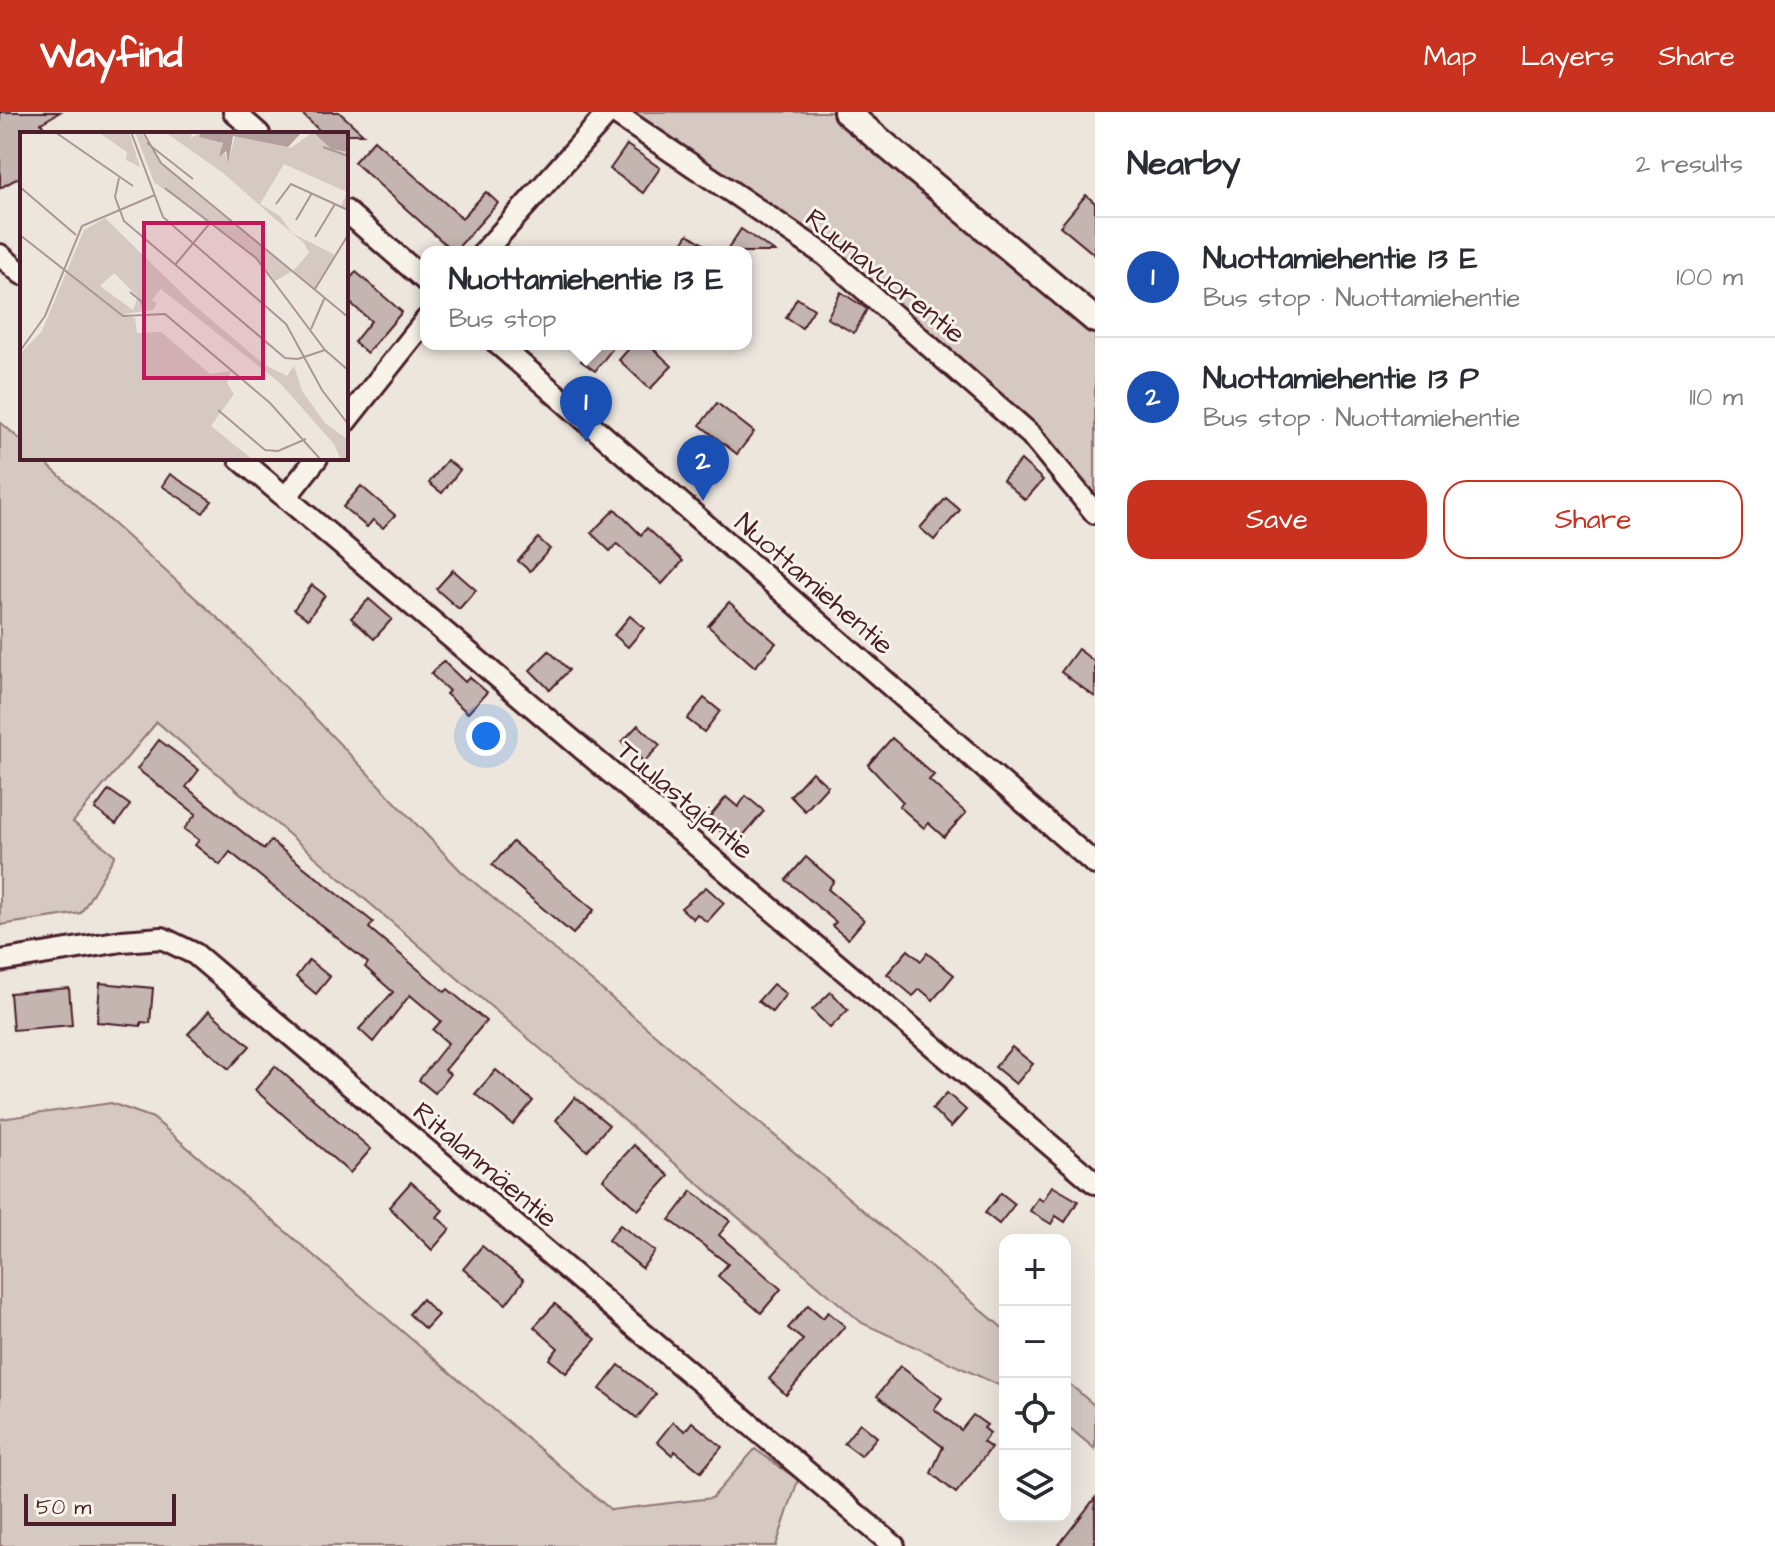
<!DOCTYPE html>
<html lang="en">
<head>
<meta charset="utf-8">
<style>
	body { margin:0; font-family:"Architects Daughter",sans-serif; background:#f2f2f3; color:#2b2b33 }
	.controls { position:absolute; right:24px; bottom:24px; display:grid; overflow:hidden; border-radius:16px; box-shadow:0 8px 32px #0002 }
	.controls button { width:72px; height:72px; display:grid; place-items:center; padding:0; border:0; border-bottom:2px solid #e1e1e2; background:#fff; color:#2b2b33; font:40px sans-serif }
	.scale { position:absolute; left:24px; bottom:20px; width:152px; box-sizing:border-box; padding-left:8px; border:4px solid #4a1f2b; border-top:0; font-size:22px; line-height:28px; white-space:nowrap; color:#4a1f2b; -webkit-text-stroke:6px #f7f3e8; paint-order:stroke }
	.you { position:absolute; left:486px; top:624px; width:28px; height:28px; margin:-20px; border:6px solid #fff; border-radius:50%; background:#1a73e8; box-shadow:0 0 0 12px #1a73e833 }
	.badge { display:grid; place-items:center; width:52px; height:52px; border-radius:50%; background:#c8321e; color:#fff; font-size:26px; font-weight:700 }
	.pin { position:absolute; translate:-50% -66px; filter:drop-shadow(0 2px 4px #0008) }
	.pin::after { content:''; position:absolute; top:42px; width:28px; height:24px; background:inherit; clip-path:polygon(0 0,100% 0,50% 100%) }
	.popup { position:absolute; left:420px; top:134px; width:332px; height:104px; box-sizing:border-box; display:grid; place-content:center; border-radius:16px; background:#fff; filter:drop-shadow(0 2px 6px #0005); font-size:26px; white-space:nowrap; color:#7c7c81 }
	.popup b { font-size:30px; color:#2b2b33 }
	.popup::after { content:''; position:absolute; left:50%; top:100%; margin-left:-16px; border:16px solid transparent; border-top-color:#fff }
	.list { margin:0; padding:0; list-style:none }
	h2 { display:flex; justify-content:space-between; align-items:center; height:104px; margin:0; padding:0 32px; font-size:34px }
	h2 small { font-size:26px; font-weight:400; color:#7c7c81 }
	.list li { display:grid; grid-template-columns:52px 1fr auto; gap:24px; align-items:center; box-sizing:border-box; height:120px; padding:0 32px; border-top:2px solid #e1e1e2 }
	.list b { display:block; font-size:30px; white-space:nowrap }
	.list p { margin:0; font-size:26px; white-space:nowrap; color:#7c7c81 }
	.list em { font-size:26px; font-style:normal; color:#7c7c81 }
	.actions { display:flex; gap:16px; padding:24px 32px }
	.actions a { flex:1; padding:18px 0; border:2px solid #c8321e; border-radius:24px; text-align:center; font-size:28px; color:#c8321e }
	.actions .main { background:#c8321e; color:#fff }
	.icon { flex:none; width:44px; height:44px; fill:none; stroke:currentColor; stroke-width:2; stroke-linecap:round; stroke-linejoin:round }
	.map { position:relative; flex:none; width:1095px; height:1434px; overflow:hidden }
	header { display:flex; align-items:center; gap:48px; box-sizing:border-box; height:112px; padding:0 40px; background:#c8321e; color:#fff }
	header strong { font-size:38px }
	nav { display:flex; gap:44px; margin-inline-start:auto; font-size:28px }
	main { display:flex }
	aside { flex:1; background:#fff }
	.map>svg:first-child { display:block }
</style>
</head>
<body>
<header>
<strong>Wayfind</strong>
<nav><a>Map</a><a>Layers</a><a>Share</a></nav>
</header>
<main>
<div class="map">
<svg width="1095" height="1434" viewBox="0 0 1095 1434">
	<rect width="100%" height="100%" fill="#ece6dd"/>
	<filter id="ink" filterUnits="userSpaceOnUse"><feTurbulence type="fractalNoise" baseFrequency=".0125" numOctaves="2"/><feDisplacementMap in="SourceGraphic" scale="16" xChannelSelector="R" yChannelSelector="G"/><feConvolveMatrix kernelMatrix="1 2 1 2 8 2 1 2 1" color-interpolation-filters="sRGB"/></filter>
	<g filter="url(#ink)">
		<g fill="#d5c9c2" stroke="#907476" stroke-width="2">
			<polygon points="613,0 846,0 1095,208 1095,401 1031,323 825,143"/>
			<polygon points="0,310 22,329 22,346 40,346 231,518 461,759 1005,1218 1005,1276 862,1211 157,610 73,710 115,743 81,801 0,813"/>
			<polygon points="111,991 153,1006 611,1398 712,1386 755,1337 798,1368 776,1434 0,1434 0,1007"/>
			<polygon points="1065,1268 1095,1294 1095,1337 1065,1312"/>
		</g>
		<g fill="#c4b5b0" stroke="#4a1f2b" stroke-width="2">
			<polygon points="0,0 60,0 41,11 48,22 22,22 22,64 0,76"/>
			<polygon points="300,0 339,0 363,22 323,22"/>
			<polygon points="374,28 462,106 486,80 498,91 454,140 354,50"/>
			<polygon points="627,33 660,56 643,81 610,57"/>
			<polygon points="1086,83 1095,91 1095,143 1060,114"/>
			<polygon points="741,117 775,140 726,140"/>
			<polygon points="688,122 716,140 676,140"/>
			<polygon points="356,160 402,200 367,241 354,230 371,209 346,187 346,171"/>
			<polygon points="841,180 867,197 854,221 827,206"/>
			<polygon points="797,186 814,197 802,216 786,206"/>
			<polygon points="594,232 616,232 595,259 581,249"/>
			<polygon points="633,232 648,232 672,254 650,277 619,248"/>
			<polygon points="717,291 754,320 737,342 700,313"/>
			<polygon points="447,348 460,358 442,381 429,371"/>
			<polygon points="1021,348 1043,368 1025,388 1003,368"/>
			<polygon points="170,362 212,389 203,401 162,374"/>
			<polygon points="361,374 395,403 383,416 373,408 367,415 343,395"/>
			<polygon points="946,386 960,398 934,428 920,416"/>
			<polygon points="615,397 641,423 647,416 683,449 662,472 617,432 610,439 591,421"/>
			<polygon points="538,426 550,437 530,459 518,449"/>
			<polygon points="453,458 476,478 459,497 436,477"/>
			<polygon points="312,473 325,483 308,507 294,497"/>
			<polygon points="369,487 392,507 374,527 351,506"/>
			<polygon points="729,490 776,531 755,555 708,514"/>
			<polygon points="630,504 644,516 628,535 614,523"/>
			<polygon points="1078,537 1095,550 1095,585 1061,560"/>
			<polygon points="549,539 569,558 550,578 530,558"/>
			<polygon points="443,549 465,570 469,565 487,580 468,601 446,582 449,579 431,562"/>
			<polygon points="704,586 720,599 704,620 687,607"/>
			<polygon points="638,613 660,633 644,650 622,630"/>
			<polygon points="892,626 934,663 929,668 966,701 944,725 928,711 924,716 899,694 903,690 868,653"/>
			<polygon points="159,628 199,658 186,675 264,737 271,729 373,810 369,816 445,880 448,877 486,909 445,958 450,962 435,981 419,968 448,931 433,918 441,909 410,883 373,930 359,917 393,880 365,855 368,851 230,740 220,753 195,733 199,728 184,717 196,702 137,657"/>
			<polygon points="812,660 828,674 805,699 790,684"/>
			<polygon points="109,678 130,693 116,712 95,697"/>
			<polygon points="746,684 764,699 736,732 707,708 726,685 738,695"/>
			<polygon points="513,730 594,798 573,822 492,753"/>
			<polygon points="806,745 834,769 828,777 864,808 848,827 832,814 836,810 786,768"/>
			<polygon points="706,775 724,791 707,810 697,802 693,807 681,796"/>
			<polygon points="908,838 921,849 927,841 954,863 933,888 920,877 913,884 887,862"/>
			<polygon points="309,848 330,865 316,882 296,865"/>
			<polygon points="100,871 153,876 150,911 141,910 141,914 97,910"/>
			<polygon points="773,872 786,882 772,900 758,889"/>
			<polygon points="69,876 72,913 13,918 10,881"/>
			<polygon points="831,880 848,898 830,916 812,898"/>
			<polygon points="209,899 250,934 229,957 188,922"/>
			<polygon points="1012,935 1033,952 1016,972 995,955"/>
			<polygon points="275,954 371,1037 350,1061 255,978"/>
			<polygon points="496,958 533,989 513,1013 475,982"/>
			<polygon points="947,981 966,998 951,1015 932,997"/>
			<polygon points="575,985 609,1013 587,1039 556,1008"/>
			<polygon points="634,1033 669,1064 638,1098 603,1067"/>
			<polygon points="411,1070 443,1098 437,1105 450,1117 432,1138 389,1095"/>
			<polygon points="1052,1074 1078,1089 1065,1110 1056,1104 1051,1112 1030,1099 1038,1086 1043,1089"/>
			<polygon points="692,1079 730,1109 719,1123 781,1177 761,1201 718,1164 728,1152 670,1108"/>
			<polygon points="1001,1081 1015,1092 999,1112 985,1101"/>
			<polygon points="620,1113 655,1139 642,1156 608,1128"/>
			<polygon points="482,1134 524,1168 506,1192 463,1157"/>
			<polygon points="422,1187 438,1203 425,1217 409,1202"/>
			<polygon points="555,1192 596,1227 566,1261 549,1247 558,1236 534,1215"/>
			<polygon points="808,1193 823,1206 828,1200 845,1214 786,1283 769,1267 803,1228 788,1216"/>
			<polygon points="619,1253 656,1282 637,1306 600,1277"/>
			<polygon points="900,1254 942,1286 934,1297 961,1318 973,1303 987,1313 984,1316 990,1321 983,1330 991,1336 956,1381 931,1361 943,1335 877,1284"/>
			<polygon points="673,1310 685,1319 692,1310 722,1335 701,1360 675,1339 672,1343 657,1330"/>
			<polygon points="860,1311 877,1325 861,1344 844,1331"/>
			<polygon points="1095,1386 1095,1434 1058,1434"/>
		</g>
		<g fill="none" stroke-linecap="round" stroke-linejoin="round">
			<g stroke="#4a1f2b" stroke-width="26">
				<g id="minor">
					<polyline points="234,0 259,22"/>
					<polyline points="613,0 825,143 1031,323 1095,401"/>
					<polyline points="346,99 426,169"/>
					<polyline points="484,140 609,0"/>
					<polyline points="0,143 22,162"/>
					<polyline points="498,232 1095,752"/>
					<polyline points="346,309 426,208"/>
					<polyline points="239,346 1095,1071"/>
					<polyline points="286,385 317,346"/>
					<polyline points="0,849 122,829 162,826 195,842 894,1434"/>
				</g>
			</g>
			<g stroke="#4a1f2b" stroke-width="30">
				<polyline id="tertiary" points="846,0 1095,208"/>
			</g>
			<use href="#minor" stroke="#f7f3e8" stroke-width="20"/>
			<use href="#tertiary" stroke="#f7f3e8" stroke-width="24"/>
		</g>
	</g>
	<g text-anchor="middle" stroke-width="6" stroke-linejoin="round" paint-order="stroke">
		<g font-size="28" fill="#4a1f2b" stroke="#f7f3e8">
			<text transform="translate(886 163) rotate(39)" y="10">Ruunavuorentie</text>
			<text transform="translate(815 471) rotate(41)" y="10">Nuottamiehentie</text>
			<text transform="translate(686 687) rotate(40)" y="10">Tuulastajantie</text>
			<text transform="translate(486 1052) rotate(40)" y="10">Ritalanmäentie</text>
		</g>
	</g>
	<g transform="translate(20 20)">
		<rect width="328" height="328" fill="#ece6dd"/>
		<path d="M78,0H109L124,48L120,35L106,28L107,20ZM115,0H121L141,31L273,139L289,121L284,111L254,86L203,41L145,0H172L171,6L181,0L179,5L201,9L208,31L215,4L271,16L293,0L311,17L328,20V78L321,75L327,60L264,32L240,72L260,84L272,101L315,123L295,157L273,139L255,149L236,126L134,50ZM85,86L174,173L245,233L267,244L274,234L282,259L305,291L328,308V328H321L314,312L260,251L141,157L132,168L137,171L133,178L104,182L115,186L117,201L141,200L190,242L211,239L207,251L214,262L191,294L233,328H0V222L22,199L64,98ZM94,141L118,165L113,178L80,154Z" fill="#d5c9c2" fill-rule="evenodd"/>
		<path d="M181,0H282L268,15L213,4L208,32L206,19L199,25L203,11L179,5ZM293,0H328V20L311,17Z" fill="#b39f9d"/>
		<path fill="none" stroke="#ab9696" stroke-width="2" d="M35,0L113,54M111,0L143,85L266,192L302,258L328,292M123,0L141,31L328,185M127,11L173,47M303,15L328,24M99,46L95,65L104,89L265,226L278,227L305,218M0,55L56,103M145,56L236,126L305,218L328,238M256,72L271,52L328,78M276,88L292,61M0,103L103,184L145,182L250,271L301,328M295,105L315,72M155,133L190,91M295,157L328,103M110,160L122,170L124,183M291,197L305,165M0,219L25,184L62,94L135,63M198,278L245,318L258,319L286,307"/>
		<path fill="#c2185b" fill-opacity="0.15" stroke="#c2185b" stroke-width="4" d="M124,91H243V246H124Z"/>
		<rect width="328" height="328" fill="none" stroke="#4a1f2b" stroke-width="4"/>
	</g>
</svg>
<div class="controls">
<button>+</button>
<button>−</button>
<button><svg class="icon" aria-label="locate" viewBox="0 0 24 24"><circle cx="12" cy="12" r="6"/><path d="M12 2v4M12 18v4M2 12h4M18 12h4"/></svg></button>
<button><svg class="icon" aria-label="layers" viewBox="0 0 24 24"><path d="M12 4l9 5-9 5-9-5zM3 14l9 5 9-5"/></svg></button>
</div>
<div class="scale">50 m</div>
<div class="you"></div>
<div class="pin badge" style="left:586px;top:330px;background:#1a4fb4">1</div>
<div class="popup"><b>Nuottamiehentie 13 E</b>Bus stop</div>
<div class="pin badge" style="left:703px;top:389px;background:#1a4fb4">2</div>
</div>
<aside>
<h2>Nearby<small>2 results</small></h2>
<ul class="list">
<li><span class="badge" style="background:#1a4fb4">1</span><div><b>Nuottamiehentie 13 E</b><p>Bus stop · Nuottamiehentie</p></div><em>100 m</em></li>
<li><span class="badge" style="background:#1a4fb4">2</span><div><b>Nuottamiehentie 13 P</b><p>Bus stop · Nuottamiehentie</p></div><em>110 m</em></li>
</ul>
<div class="actions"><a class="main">Save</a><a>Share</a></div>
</aside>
</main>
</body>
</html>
